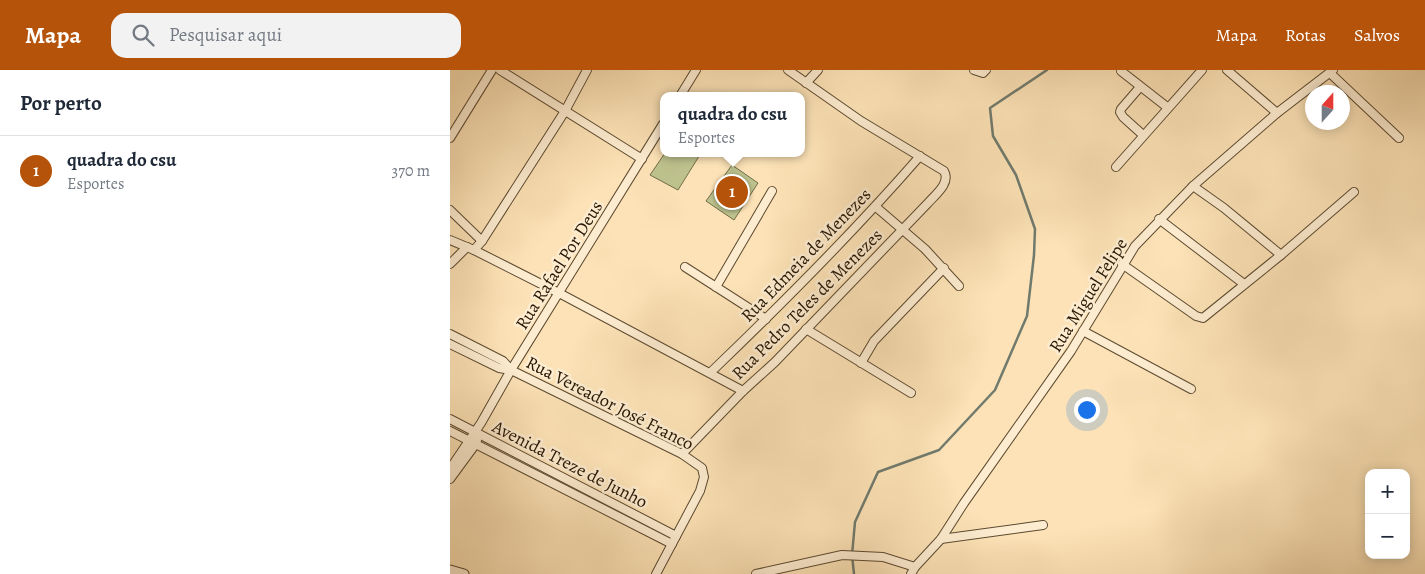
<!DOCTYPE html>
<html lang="pt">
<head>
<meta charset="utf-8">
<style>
	body { margin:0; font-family:Alegreya,serif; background:#f2f2f3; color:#1f2937 }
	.controls { position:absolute; right:15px; bottom:15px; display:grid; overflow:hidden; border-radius:10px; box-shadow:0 2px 12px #0003 }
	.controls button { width:45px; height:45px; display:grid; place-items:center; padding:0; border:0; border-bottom:1px solid #e0e1e3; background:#fff; color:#1f2937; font:25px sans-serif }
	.compass { position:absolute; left:855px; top:15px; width:45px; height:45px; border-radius:50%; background:#fff; box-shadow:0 2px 12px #0003; rotate:21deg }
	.you { position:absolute; left:636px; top:339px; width:18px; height:18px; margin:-12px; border:4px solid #fff; border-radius:50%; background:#1a73e8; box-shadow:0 0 0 8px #1a73e833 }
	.badge { display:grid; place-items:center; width:32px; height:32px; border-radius:50%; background:#b45309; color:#fff; font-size:16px; font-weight:700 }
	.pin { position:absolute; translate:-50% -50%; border:2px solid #fff; box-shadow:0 1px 5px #0006 }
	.popup { position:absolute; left:210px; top:22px; width:145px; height:65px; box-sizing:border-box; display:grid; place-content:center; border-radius:10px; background:#fff; filter:drop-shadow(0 1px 4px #0005); font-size:16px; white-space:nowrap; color:#747a83 }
	.popup b { font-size:19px; color:#1f2937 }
	.popup::after { content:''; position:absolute; left:50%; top:100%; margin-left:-10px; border:10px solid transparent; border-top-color:#fff }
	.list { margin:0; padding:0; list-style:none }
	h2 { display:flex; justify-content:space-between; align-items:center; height:65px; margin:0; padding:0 20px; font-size:21px }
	h2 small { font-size:16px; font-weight:400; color:#747a83 }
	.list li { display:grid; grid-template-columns:32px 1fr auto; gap:15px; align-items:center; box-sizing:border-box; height:70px; padding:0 20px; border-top:1px solid #e0e1e3 }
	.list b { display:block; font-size:19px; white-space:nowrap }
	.list p { margin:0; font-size:16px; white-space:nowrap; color:#747a83 }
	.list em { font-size:16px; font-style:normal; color:#747a83 }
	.icon { flex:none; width:28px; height:28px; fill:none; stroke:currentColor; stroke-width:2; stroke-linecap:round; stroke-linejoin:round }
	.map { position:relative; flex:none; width:975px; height:504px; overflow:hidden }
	header { display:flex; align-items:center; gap:30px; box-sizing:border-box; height:70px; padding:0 25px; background:#b45309; color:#fff }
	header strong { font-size:24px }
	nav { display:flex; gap:28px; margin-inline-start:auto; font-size:18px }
	.search { width:350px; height:45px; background:#f2f2f3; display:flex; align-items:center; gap:12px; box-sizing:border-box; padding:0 18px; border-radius:15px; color:#747a83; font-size:19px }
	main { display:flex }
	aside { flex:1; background:#fff }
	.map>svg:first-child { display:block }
</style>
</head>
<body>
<header>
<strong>Mapa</strong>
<div class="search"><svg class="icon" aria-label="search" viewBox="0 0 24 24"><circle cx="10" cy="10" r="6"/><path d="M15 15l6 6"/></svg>Pesquisar aqui</div>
<nav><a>Mapa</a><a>Rotas</a><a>Salvos</a></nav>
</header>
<main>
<aside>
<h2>Por perto<small></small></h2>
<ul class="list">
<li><span class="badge">1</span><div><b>quadra do csu</b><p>Esportes</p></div><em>370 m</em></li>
</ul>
</aside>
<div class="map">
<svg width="975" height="504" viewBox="0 0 975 504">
	<rect width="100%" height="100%" fill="#fce2b6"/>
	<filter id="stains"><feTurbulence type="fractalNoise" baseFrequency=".004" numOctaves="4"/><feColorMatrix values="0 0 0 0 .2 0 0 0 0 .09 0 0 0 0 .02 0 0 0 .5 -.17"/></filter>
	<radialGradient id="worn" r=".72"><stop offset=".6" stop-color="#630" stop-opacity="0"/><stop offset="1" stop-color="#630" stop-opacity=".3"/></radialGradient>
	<g fill="#bec38e" stroke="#726c48">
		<polygon points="215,83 251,83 228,120 200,105"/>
		<polygon points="282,95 308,113 284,150 256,131"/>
	</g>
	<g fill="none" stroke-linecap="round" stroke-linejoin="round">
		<polyline stroke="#707a6d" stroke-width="2.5" points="404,504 402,485 405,452 428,402 489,380 545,320 577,246 584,185 585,159 566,105 543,66 540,38 597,0"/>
		<g stroke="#5c492f" stroke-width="10">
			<g id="minor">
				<polyline points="50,0 192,89"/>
				<polyline points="524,0 533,3 536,0"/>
				<polyline points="777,0 827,43"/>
				<polyline points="671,1 717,37"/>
				<polyline points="880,3 949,68"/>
				<polyline points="356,13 368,0"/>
				<polyline points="690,17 671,39 670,42 673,47 693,65"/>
				<polyline points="230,26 246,0"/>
				<polyline points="0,68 42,0"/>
				<polyline points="666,97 752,0"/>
				<polyline points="743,116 774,138 831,185"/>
				<polyline points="426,137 475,179 509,216"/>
				<polyline points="0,140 32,171"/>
				<polyline points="709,149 794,214"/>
				<polyline points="0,170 24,180 109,223 293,321"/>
				<polyline points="24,180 32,171 115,41 137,0"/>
				<polyline points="0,194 17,177"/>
				<polyline points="672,194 746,246 753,248 831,185 904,122"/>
				<polyline points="235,197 316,249"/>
				<polyline points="266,217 322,121"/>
				<polyline points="356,259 461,323"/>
				<polyline points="633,261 741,319"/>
				<polyline points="0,264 53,291 61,300"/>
				<polyline points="0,274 49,298 61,300 232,384 252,398 254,407 250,421 206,504"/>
				<polyline points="411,293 424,271 494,198"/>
				<path d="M261,302C333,233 404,162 470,86"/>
				<polyline points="0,349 226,466"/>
				<polyline points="0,361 222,474"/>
				<path d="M232,384L293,321L325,292L478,133C485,125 501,113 494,101L411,51L338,0"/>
				<polyline points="0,399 31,353 61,300 213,54"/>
				<polyline points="0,409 25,375 27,370"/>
				<polyline points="491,469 593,455"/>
				<polyline points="306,504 392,485 433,487 465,497"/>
				<polyline points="461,504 465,497 491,469 514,433 621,281 685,176 743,116 827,43 883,0"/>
			</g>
		</g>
		<g stroke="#5c492f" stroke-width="11">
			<polyline id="tertiary" points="0,500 14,504"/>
		</g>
		<use href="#minor" stroke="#fdecd0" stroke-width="8"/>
		<use href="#tertiary" stroke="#fdecd0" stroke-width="9"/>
	</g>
	<g text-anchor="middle" stroke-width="5" stroke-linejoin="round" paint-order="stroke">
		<g font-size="18" fill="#271602" stroke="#fdecd0">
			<text transform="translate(356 185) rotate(-46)" y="6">Rua Edmeia de Menezes</text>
			<text transform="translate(109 195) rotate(-58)" y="6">Rua Rafael Por Deus</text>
			<text transform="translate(638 225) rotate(-58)" y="6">Rua Miguel Felipe</text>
			<text transform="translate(357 234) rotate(-45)" y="6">Rua Pedro Teles de Menezes</text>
			<text transform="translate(160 333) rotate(27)" y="6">Rua Vereador José Franco</text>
			<text transform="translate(120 394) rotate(27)" y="6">Avenida Treze de Junho</text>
		</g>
	</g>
	<rect width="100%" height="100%" filter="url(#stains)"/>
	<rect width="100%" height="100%" fill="url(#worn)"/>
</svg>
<div class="controls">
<button>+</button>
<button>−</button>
</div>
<svg class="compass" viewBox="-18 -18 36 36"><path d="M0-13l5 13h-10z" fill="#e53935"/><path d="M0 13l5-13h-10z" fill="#747a83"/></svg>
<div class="you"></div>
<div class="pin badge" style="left:282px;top:122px">1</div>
<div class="popup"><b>quadra do csu</b>Esportes</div>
</div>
</main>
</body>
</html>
